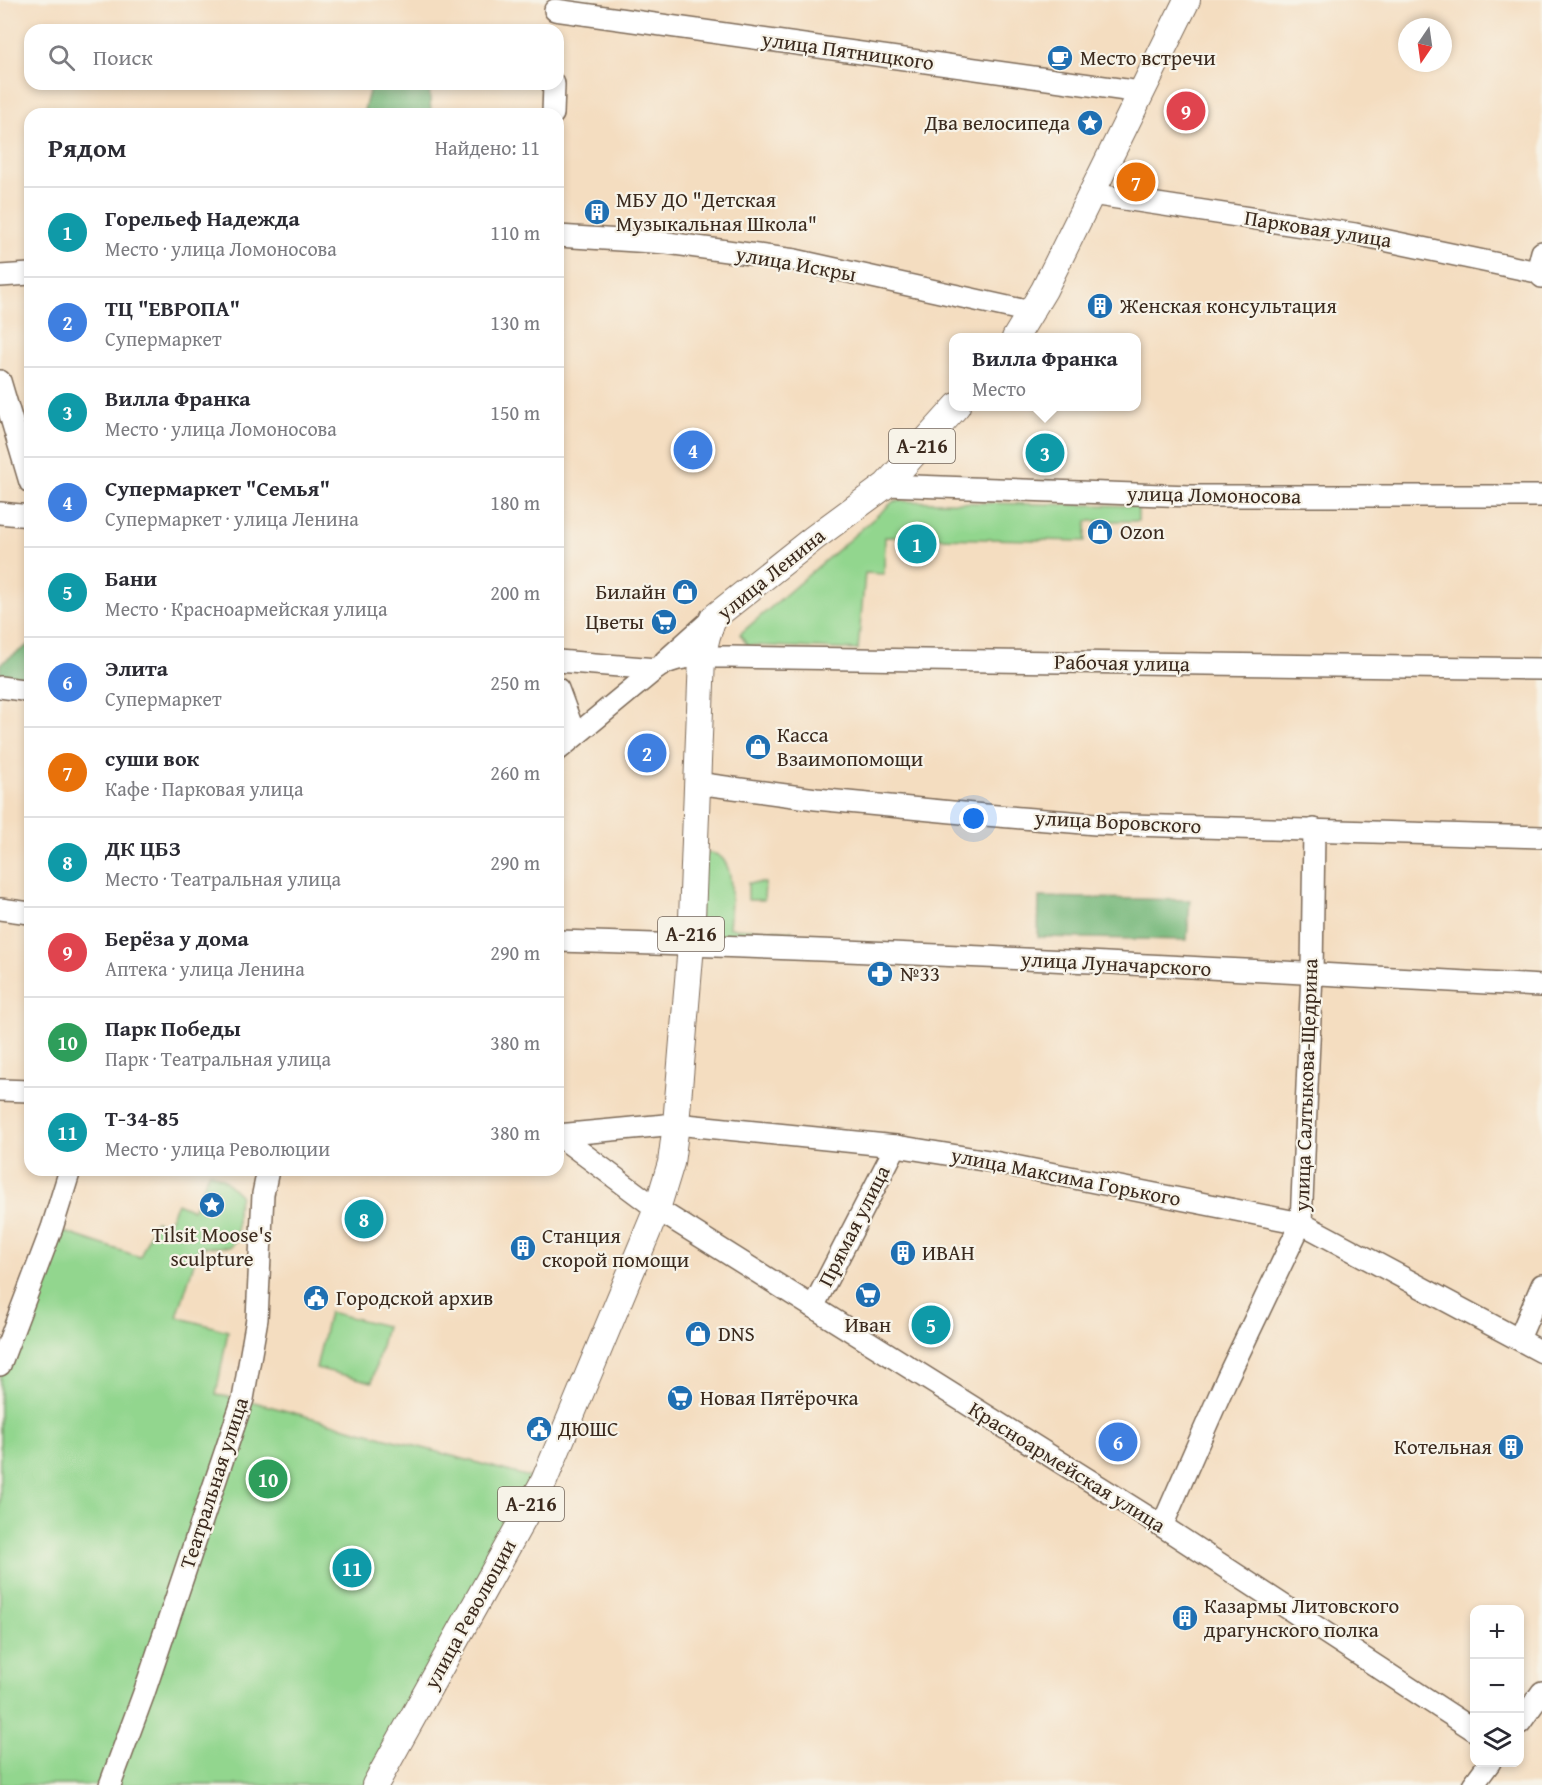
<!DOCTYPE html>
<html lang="ru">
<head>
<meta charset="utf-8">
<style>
	body { margin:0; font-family:"Gentium Book Plus",serif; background:#f2f2f3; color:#2b2b33 }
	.controls { position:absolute; right:18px; bottom:18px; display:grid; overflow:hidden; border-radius:12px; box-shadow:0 3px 9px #0003 }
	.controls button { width:54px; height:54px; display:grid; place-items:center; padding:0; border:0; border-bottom:2px solid #e1e1e2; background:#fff; color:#2b2b33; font:30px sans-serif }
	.compass { position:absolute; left:1398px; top:18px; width:54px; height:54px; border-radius:50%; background:#fff; box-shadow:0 3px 9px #0003; rotate:193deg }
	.you { position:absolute; left:974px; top:819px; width:21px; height:21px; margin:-15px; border:4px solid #fff; border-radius:50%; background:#1a73e8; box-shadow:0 0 0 9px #1a73e833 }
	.badge { display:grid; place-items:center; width:39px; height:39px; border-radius:50%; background:#1f6fb2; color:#fff; font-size:20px; font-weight:700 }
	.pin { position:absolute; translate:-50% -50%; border:3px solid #fff; box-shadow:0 2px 6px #0006 }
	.popup { position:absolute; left:949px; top:333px; width:192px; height:78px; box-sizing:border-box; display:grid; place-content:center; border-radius:12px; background:#fff; filter:drop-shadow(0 2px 4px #0005); font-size:20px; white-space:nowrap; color:#7c7c81 }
	.popup b { font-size:22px; color:#2b2b33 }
	.popup::after { content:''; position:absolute; left:50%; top:100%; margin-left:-12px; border:12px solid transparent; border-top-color:#fff }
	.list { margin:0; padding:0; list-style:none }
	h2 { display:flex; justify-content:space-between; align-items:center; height:78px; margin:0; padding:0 24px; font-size:26px }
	h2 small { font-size:20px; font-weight:400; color:#7c7c81 }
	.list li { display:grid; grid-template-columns:39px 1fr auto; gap:18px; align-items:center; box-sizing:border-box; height:90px; padding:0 24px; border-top:2px solid #e1e1e2 }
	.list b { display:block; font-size:22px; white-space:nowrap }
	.list p { margin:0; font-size:20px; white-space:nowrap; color:#7c7c81 }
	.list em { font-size:20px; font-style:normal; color:#7c7c81 }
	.icon { flex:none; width:33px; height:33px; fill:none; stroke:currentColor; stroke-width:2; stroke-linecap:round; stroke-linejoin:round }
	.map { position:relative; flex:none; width:1542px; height:1785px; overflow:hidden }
	.search { position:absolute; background:#fff; box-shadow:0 3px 9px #0003; left:24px; top:24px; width:540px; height:66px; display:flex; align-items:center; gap:15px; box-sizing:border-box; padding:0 21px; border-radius:18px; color:#7c7c81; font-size:22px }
	.panel { position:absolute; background:#fff; box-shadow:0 3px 9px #0003; left:24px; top:108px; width:540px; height:1068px; border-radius:18px }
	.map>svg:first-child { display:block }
</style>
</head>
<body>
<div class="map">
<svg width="1542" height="1785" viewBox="0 0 1542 1785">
	<rect width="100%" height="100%" fill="#f7f3e8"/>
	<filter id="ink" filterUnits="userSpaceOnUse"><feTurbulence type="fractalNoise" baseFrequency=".0167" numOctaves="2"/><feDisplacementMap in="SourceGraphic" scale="12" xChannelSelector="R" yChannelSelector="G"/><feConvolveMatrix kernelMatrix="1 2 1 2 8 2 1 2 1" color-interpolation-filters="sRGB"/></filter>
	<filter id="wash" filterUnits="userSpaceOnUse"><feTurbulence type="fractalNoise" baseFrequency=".008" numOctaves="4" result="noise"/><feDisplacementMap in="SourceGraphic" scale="24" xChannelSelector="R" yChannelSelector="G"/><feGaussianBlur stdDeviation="1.35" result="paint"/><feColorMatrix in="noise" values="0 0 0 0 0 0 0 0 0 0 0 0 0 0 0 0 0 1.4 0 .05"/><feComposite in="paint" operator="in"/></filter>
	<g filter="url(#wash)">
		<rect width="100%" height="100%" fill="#f4ddc0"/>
		<g fill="#92d68e" stroke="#668056" stroke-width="1.5">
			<polygon points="894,501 1138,506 1138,521 1087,521 1085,541 885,537 884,574 865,573 858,650 747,645 740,634"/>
			<path d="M701,853C705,853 711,853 715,854C738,861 730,909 729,928L792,931V941L698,938Z"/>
			<polygon points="748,883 765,883 764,900 748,900"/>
			<polygon points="209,1172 222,1178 240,1195 237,1209 237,1239 231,1247 199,1247 177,1317 228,1331 216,1395 243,1399 544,1481 375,1785 0,1785 0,1365 52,1228 140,1257 155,1221 167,1225 177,1203 193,1210"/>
			<polygon points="329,1312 386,1326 372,1382 316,1368"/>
		</g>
		<g fill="#75b779" stroke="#58704c" stroke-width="1.5">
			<polygon points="371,84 429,84 431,114 363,114"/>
			<polygon points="30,644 30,682 0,677 0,664"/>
			<polygon points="1039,897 1190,900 1187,940 1038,937"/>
		</g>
	</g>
	<g filter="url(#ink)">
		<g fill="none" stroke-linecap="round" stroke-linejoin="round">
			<g stroke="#7c6957" stroke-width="24">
				<g id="minor">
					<polyline points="555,10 1140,92"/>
					<polyline points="553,114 554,84"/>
					<polyline points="1091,194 1355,234 1537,272 1542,277"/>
					<polyline points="558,236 667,243 795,260 1031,312"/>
					<polyline points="1537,272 1542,252"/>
					<polyline points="0,276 30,274"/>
					<polyline points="0,381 30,482"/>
					<polyline points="886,485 1191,496 1542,496"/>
					<polyline points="0,513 30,516"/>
					<polyline points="558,661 656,669"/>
					<polyline points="665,661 713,618"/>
					<polyline points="0,687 30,691"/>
					<polyline points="558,689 575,735"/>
					<path d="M558,750L656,669C676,654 704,657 728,657L1542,669"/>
					<polyline points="696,783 816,799 973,814 1096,824 1542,837"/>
					<polyline points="0,909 30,913"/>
					<path d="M558,941C886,950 1214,968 1542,986"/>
					<polyline points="0,1090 30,1091"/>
					<polyline points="558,1135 657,1209 1162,1526 1474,1730"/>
					<polyline points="558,1135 676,1124 896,1146 989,1161 1301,1223 1542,1352"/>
					<polyline points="813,1307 896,1146"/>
					<polyline points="1519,1339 1542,1285"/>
					<polyline points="0,1365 52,1228 70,1170"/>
					<polyline points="1162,1526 1227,1378 1301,1223 1312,973 1314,829"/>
					<polyline points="1520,1723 1542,1692"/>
					<polyline points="110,1785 144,1693 243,1399 257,1319 263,1194 268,1170"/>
					<polyline points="1473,1785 1490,1762"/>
				</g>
			</g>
			<g stroke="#7c6957" stroke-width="28">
				<g id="major">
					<polyline points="1015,338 1044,290 1187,0"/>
					<polyline points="375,1785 544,1481 657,1209 671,1163 676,1124 691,945 702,657 707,636 713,618 814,538 886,485 957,406"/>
				</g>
			</g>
			<use href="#minor" stroke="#fff" stroke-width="21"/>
			<use href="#major" stroke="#fff" stroke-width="26"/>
		</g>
	</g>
	<defs>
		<g id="cafe-disc" transform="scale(1.35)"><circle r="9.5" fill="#1f6fb2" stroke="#f7f3e8"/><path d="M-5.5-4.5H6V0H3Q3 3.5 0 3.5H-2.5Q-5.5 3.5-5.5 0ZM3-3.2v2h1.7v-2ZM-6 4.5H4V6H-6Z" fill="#fff"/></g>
		<g id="sight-disc" transform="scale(1.35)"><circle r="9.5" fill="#1f6fb2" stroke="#f7f3e8"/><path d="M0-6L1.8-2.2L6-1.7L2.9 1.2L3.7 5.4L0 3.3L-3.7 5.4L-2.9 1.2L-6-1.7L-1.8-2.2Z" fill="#fff"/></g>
		<g id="building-disc" transform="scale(1.35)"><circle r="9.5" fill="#1f6fb2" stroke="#f7f3e8"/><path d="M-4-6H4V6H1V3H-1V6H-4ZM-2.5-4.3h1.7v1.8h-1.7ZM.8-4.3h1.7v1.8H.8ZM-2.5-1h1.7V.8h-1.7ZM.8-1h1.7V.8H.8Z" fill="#fff"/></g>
		<g id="shop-disc" transform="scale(1.35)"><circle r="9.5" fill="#1f6fb2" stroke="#f7f3e8"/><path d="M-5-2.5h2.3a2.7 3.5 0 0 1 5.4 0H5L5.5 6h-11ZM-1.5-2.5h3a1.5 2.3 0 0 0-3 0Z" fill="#fff"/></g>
		<g id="supermarket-disc" transform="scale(1.35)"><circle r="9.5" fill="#1f6fb2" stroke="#f7f3e8"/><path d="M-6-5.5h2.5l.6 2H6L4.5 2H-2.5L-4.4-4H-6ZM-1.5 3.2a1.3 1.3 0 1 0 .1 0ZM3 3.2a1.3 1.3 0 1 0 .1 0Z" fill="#fff"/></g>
		<g id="pharmacy-disc" transform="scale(1.35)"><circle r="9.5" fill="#1f6fb2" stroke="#f7f3e8"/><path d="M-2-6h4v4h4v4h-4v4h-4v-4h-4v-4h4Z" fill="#fff"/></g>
		<g id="civic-disc" transform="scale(1.35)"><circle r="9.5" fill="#1f6fb2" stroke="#f7f3e8"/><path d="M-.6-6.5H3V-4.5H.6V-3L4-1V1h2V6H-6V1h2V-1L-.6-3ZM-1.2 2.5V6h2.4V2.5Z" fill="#fff"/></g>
	</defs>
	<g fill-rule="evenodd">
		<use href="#cafe-disc" x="1060" y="58"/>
		<use href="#sight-disc" x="1090" y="123"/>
		<use href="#building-disc" x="597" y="212"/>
		<use href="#building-disc" x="1100" y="306"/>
		<use href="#shop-disc" x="1100" y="532"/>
		<use href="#shop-disc" x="685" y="592"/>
		<use href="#supermarket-disc" x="664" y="622"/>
		<use href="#shop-disc" x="758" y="747"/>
		<use href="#pharmacy-disc" x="880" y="974"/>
		<use href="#sight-disc" x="212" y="1205"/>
		<use href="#building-disc" x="523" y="1248"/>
		<use href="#building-disc" x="903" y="1253"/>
		<use href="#supermarket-disc" x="868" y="1295"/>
		<use href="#civic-disc" x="316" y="1298"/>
		<use href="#shop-disc" x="698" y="1334"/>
		<use href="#supermarket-disc" x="680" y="1398"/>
		<use href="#civic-disc" x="539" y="1429"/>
		<use href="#building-disc" x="1511" y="1447"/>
		<use href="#building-disc" x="1185" y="1618"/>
	</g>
	<g text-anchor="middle" stroke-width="4.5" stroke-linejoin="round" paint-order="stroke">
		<g fill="#f7f3e8" stroke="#73665b" stroke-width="1.5">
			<rect x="889" y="429" width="66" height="34" rx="4.5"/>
			<rect x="658" y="917" width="66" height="34" rx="4.5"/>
			<rect x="498" y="1487" width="66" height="34" rx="4.5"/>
		</g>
		<g font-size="20" font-weight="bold" fill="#3b2a1e">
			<text x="922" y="453">А-216</text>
			<text x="691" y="941">А-216</text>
			<text x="531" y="1511">А-216</text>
		</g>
		<g font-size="21" fill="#3b2a1e" stroke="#f7f3e8">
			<text transform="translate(848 51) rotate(8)" y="7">улица Пятницкого</text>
			<text transform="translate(1318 229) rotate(9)" y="7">Парковая улица</text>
			<text transform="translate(796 264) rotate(10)" y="7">улица Искры</text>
			<text transform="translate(1214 495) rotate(1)" y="7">улица Ломоносова</text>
			<text transform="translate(771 574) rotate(-39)" y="7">улица Ленина</text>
			<text transform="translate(1122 663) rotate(1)" y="7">Рабочая улица</text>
			<text transform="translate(1118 822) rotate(3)" y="7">улица Воровского</text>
			<text transform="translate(1116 964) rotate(3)" y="7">улица Луначарского</text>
			<text transform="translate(1306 1085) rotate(-88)" y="7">улица Салтыкова-Щедрина</text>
			<text transform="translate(1066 1177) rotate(11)" y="7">улица Максима Горького</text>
			<text transform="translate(854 1226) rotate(-63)" y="7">Прямая улица</text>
			<text transform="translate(1067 1467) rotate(32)" y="7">Красноармейская улица</text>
			<text transform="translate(214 1483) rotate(-72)" y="7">Театральная улица</text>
			<text transform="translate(470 1614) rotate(-61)" y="7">улица Революции</text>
		</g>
		<g font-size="21" fill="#3b2a1e" stroke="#f7f3e8" text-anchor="start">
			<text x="1080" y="65">Место встречи</text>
			<text x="1070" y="130" text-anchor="end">Два велосипеда</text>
			<text x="616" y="207">МБУ ДО "Детская<tspan x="616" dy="24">Музыкальная Школа"</tspan></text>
			<text x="1120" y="313">Женская консультация</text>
			<text x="1120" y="539">Ozon</text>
			<text x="666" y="599" text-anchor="end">Билайн</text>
			<text x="644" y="629" text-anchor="end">Цветы</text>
			<text x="777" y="742">Касса<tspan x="777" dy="24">Взаимопомощи</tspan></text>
			<text x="900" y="981">№33</text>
			<text x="212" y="1242" text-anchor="middle">Tilsit Moose's<tspan x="212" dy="24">sculpture</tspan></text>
			<text x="542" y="1243">Станция<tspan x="542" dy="24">скорой помощи</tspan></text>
			<text x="922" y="1260">ИВАН</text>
			<text x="336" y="1305">Городской архив</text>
			<text x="868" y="1332" text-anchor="middle">Иван</text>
			<text x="718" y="1341">DNS</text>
			<text x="700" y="1405">Новая Пятёрочка</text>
			<text x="558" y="1436">ДЮШС</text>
			<text x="1492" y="1454" text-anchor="end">Котельная</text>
			<text x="1204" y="1613">Казармы Литовского<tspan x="1204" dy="24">драгунского полка</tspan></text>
		</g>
	</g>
</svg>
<div class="controls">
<button>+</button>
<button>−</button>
<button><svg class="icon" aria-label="layers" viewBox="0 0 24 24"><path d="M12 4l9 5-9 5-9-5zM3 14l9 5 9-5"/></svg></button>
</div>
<svg class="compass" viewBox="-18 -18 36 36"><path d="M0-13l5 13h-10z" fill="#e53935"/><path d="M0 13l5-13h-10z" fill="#7c7c81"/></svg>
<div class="you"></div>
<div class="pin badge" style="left:917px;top:544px;background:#0f9aa8">1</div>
<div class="pin badge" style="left:647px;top:753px;background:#3f7fe0">2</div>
<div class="pin badge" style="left:1045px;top:453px;background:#0f9aa8">3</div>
<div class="popup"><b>Вилла Франка</b>Место</div>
<div class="pin badge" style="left:693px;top:450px;background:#3f7fe0">4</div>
<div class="pin badge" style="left:931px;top:1325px;background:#0f9aa8">5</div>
<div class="pin badge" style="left:1118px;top:1442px;background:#3f7fe0">6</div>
<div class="pin badge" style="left:1136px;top:182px;background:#e8710a">7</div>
<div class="pin badge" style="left:364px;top:1219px;background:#0f9aa8">8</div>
<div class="pin badge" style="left:1186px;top:111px;background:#e0444e">9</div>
<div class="pin badge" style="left:268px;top:1479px;background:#2e9e5b">10</div>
<div class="pin badge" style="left:352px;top:1568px;background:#0f9aa8">11</div>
<div class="search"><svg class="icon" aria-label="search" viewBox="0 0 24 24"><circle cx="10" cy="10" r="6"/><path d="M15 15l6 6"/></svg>Поиск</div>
<section class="panel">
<h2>Рядом<small>Найдено: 11</small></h2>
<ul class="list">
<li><span class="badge" style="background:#0f9aa8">1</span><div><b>Горельеф Надежда</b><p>Место · улица Ломоносова</p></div><em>110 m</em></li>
<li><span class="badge" style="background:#3f7fe0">2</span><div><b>ТЦ &quot;ЕВРОПА&quot;</b><p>Супермаркет</p></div><em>130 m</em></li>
<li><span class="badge" style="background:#0f9aa8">3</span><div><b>Вилла Франка</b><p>Место · улица Ломоносова</p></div><em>150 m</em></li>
<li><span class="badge" style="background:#3f7fe0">4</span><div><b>Супермаркет &quot;Семья&quot;</b><p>Супермаркет · улица Ленина</p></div><em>180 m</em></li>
<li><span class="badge" style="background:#0f9aa8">5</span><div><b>Бани</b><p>Место · Красноармейская улица</p></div><em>200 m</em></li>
<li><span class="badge" style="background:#3f7fe0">6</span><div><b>Элита</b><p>Супермаркет</p></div><em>250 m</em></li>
<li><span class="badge" style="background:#e8710a">7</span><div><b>суши вок</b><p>Кафе · Парковая улица</p></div><em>260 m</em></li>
<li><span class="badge" style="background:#0f9aa8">8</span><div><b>ДК ЦБЗ</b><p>Место · Театральная улица</p></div><em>290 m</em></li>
<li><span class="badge" style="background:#e0444e">9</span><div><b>Берёза у дома</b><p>Аптека · улица Ленина</p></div><em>290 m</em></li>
<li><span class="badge" style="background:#2e9e5b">10</span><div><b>Парк Победы</b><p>Парк · Театральная улица</p></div><em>380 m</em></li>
<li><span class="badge" style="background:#0f9aa8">11</span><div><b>Т-34-85</b><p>Место · улица Революции</p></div><em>380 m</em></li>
</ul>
</section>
</div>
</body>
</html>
